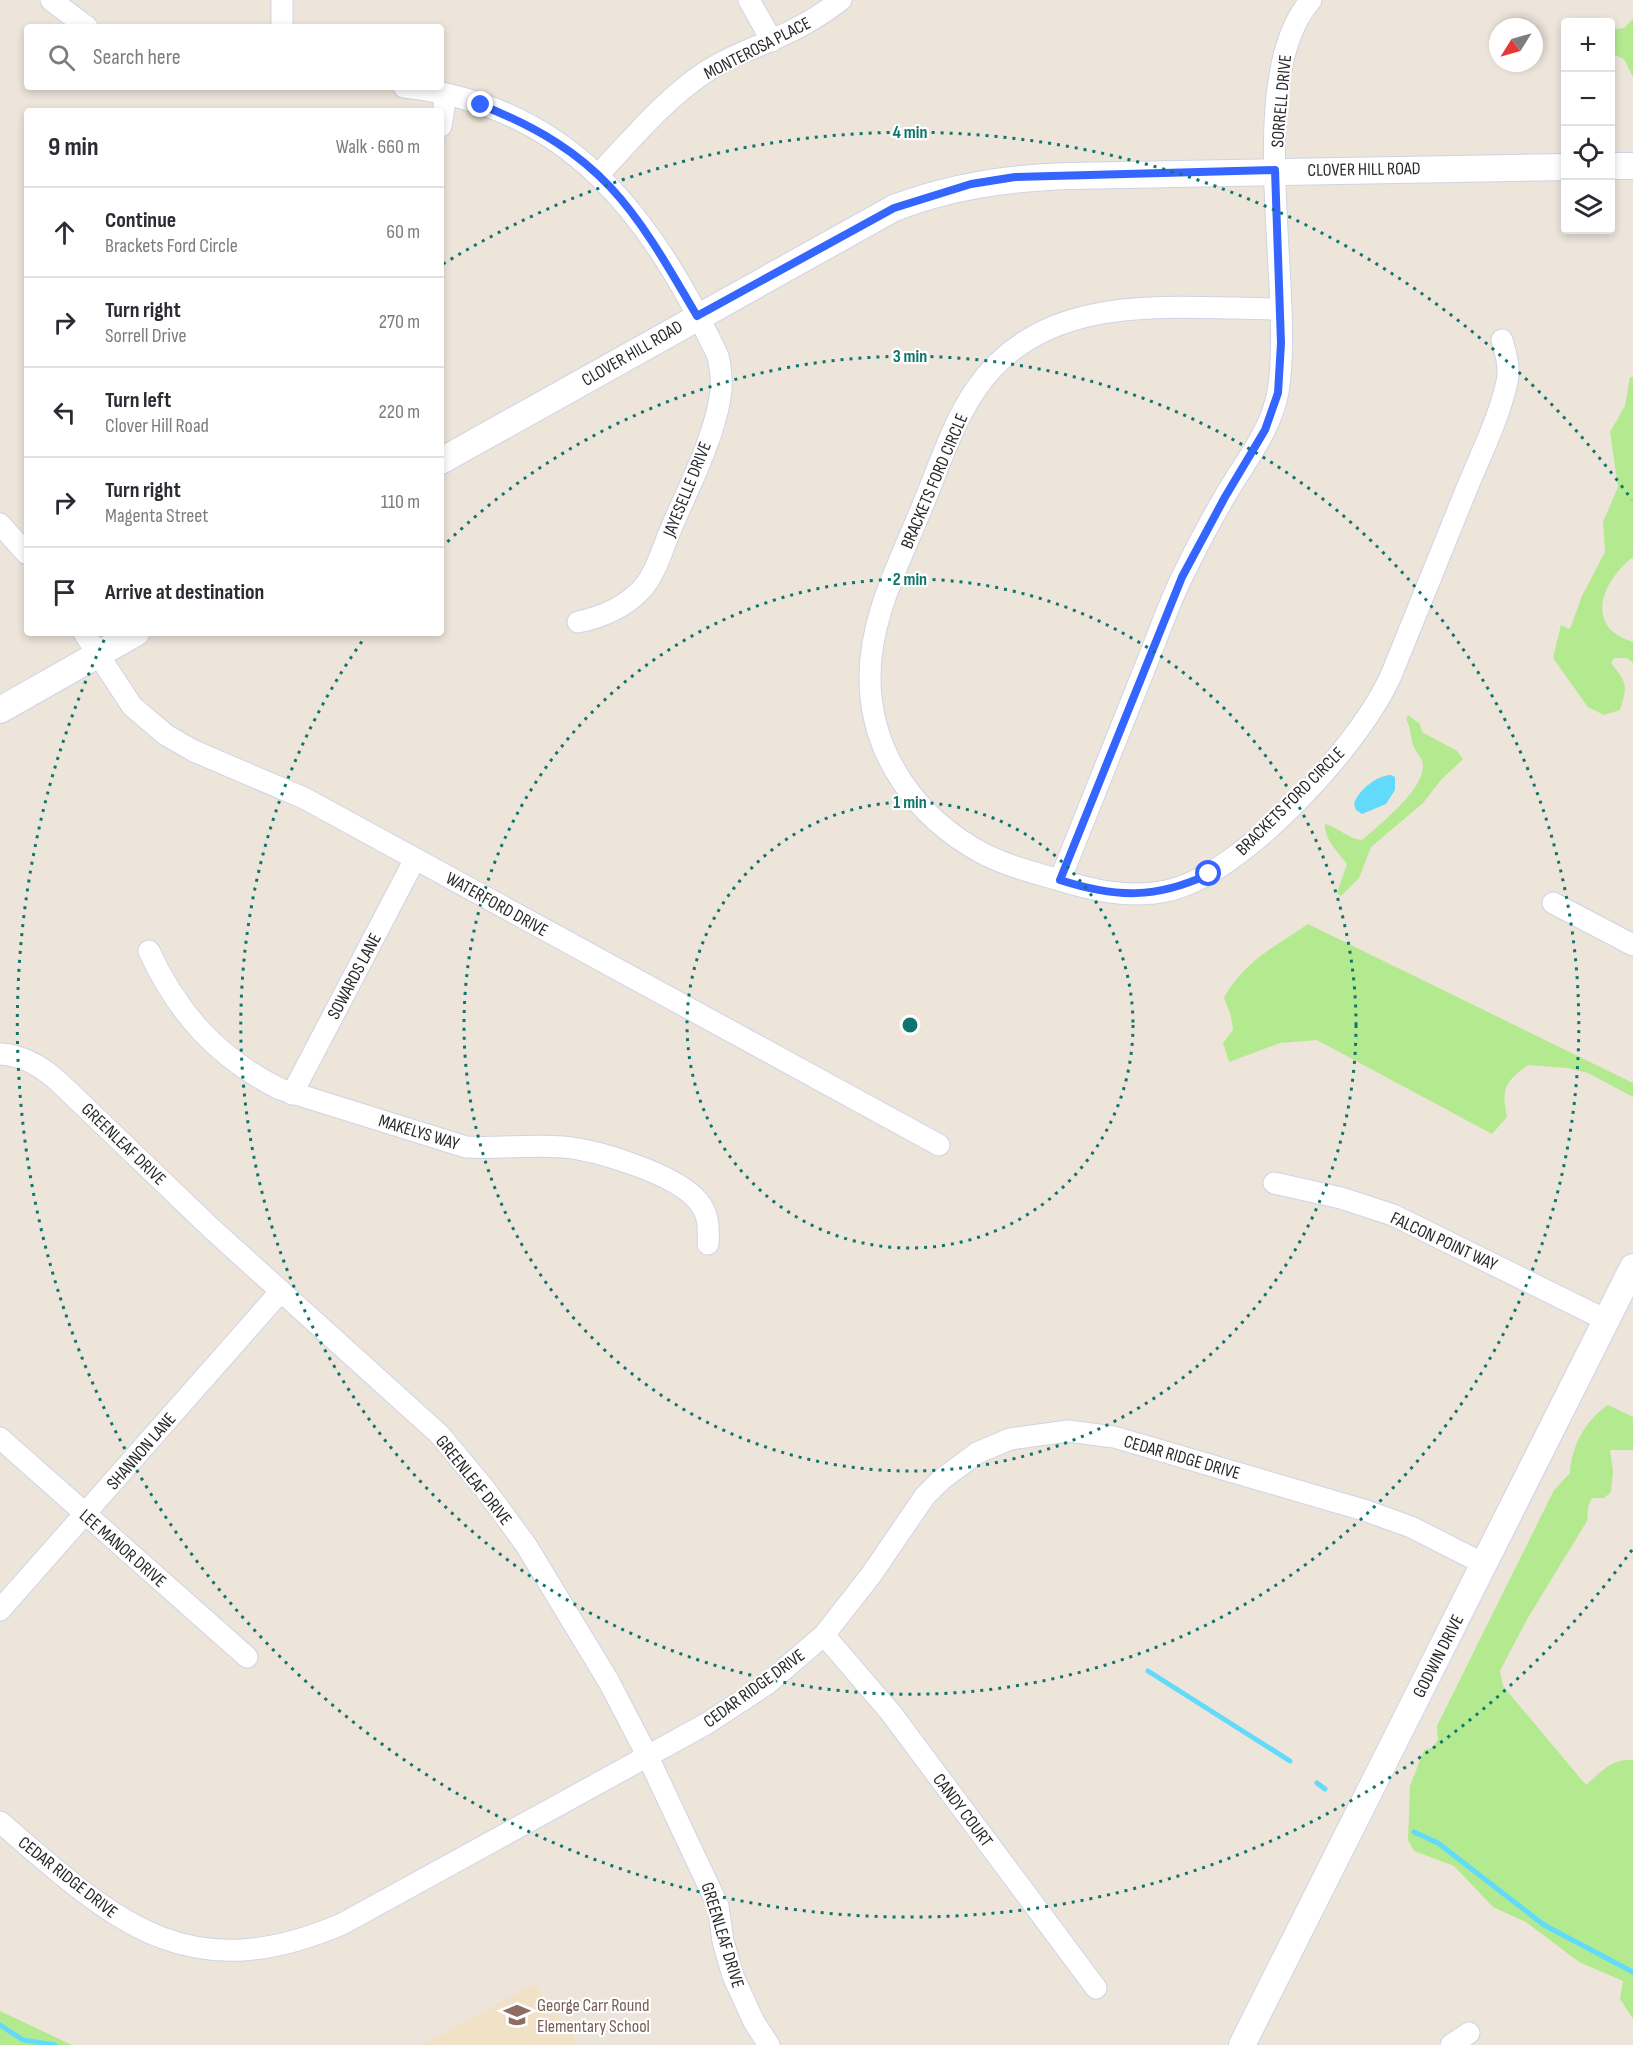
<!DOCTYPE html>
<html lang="en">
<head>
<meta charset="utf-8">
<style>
	body { margin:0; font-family:"Sofia Sans Condensed",sans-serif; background:#f2f2f3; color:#2b2b33 }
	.controls { position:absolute; right:18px; top:18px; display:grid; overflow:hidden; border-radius:6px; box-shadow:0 3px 9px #0003 }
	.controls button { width:54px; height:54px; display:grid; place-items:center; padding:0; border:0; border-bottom:2px solid #e1e1e2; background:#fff; color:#2b2b33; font:30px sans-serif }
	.compass { position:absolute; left:1489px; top:18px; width:54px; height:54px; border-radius:50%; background:#fff; box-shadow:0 3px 9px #0003; rotate:233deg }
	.stop { position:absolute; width:18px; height:18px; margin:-14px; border:4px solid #3565ff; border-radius:50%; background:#fff }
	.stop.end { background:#3565ff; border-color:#fff; box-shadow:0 2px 6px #0008 }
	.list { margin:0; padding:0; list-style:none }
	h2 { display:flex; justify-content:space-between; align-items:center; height:78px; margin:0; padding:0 24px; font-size:26px }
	h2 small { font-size:20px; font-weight:400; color:#7c7c81 }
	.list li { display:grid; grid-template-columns:39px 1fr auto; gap:18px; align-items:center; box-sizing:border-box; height:90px; padding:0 24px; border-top:2px solid #e1e1e2 }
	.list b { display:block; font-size:22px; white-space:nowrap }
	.list p { margin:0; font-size:20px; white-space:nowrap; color:#7c7c81 }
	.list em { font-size:20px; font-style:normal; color:#7c7c81 }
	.icon { flex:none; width:33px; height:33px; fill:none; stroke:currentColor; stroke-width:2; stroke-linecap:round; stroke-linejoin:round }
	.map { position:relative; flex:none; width:1633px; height:2045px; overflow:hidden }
	.search { position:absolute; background:#fff; box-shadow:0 3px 9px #0003; left:24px; top:24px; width:420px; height:66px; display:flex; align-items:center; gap:15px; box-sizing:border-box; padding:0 21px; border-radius:6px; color:#7c7c81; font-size:22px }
	.panel { position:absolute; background:#fff; box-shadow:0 3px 9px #0003; left:24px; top:108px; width:420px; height:528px; border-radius:6px }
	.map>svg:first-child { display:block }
</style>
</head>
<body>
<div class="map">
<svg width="1633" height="2045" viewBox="0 0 1633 2045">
	<rect width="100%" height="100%" fill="#ede4da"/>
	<polygon fill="#f1e1c7" points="534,1984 579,2045 423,2045"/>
	<g fill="#b3ea90">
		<polygon points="1633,19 1633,77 1624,59 1610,53 1611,30 1624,28"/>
		<path d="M1630,377H1633V557C1602,581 1583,627 1633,642V663L1627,658H1614L1611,663C1627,683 1628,685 1620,710L1604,715L1588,707L1553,658L1561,625L1570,629L1582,596L1605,552L1603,522L1618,487L1610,432L1625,406Z"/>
		<path d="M1408,715L1420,724L1422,732L1457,751L1463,759L1441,780L1423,803L1371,847L1359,878L1341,896L1337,893L1347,864C1338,852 1324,839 1325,824C1339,828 1349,839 1362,840C1379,825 1423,791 1423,766C1423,758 1416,753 1413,745C1410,736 1411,728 1406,719Z"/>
		<path d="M1308,924L1633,1083V1097L1588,1073L1568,1068L1528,1065C1505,1082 1501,1088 1507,1117L1492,1134L1317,1040L1280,1043L1229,1062L1223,1043L1233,1030L1231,1016L1224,998C1243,962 1276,946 1308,924Z"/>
		<path d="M1608,1405L1633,1417V1450H1610L1613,1472L1611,1492L1604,1498H1592L1588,1507L1587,1521L1526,1621L1500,1671L1503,1686L1586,1785C1600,1773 1612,1758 1633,1760V2019L1620,1999L1623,1981L1579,1962L1526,1922L1493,1907L1454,1866L1414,1851L1408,1840L1410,1786L1424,1750L1432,1748L1438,1740L1437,1726L1554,1490L1570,1473C1571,1447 1586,1419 1608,1405Z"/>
		<polygon points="0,2011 72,2045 0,2045"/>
	</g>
	<path fill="#61dafb" d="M1391,775L1395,777V790L1386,804L1362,814L1356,810L1354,803C1360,789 1376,776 1391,775Z"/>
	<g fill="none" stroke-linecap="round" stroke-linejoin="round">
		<g stroke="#61dafb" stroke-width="5">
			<polyline points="1148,1671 1290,1761"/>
			<polyline points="1317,1783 1325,1789"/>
			<polyline points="1414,1832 1438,1843 1544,1925 1633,1972"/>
			<polyline points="0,2025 23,2040 55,2045"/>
		</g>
		<g stroke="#cfd4e4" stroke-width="23">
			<g id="minor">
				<polyline points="51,0 87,27"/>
				<polyline points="749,0 772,41"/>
				<polyline points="282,27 282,0"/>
				<path d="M404,87C570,105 651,216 718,356C721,370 723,383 720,398C712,444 688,488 670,531C662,550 656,573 642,589C624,608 603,617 578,622"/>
				<polyline points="441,126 446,95"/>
				<path d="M599,174C632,139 664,100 704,73C726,58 750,50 774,39C798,29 820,16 841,0"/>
				<path d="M1280,309C1174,309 1045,288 976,389C952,424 939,467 922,507C900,562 869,618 870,680C871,755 917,818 982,853C1005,865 1031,872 1056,879C1091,890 1129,899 1166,891C1242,876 1363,742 1392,673C1417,611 1442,549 1467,488C1481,454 1499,418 1507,382C1510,367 1506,354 1502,340"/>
				<polyline points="0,524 27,554"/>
				<polyline points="84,633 132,706 166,735 194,751 304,798 939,1145"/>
				<path d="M1060,880C1087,812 1115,743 1142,675C1156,642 1167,607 1183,575C1196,548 1210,522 1225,496C1244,463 1271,431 1278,392C1295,289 1242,78 1311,0"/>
				<polyline points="1553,903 1633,945"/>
				<path d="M149,951C178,1014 218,1058 280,1089L466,1147C498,1149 531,1144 563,1147C597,1150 676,1174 698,1201C709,1214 709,1228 708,1244"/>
				<path d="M0,1054C24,1055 44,1068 61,1084L212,1229L439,1434L484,1488L526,1545L609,1682L648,1757L718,1906L723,1941L733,1976L754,2022L769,2045"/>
				<polyline points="292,1094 415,859"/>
				<polyline points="1274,1183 1341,1198 1393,1215 1606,1320"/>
				<polyline points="0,1438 247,1657"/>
				<polyline points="0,1610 281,1291"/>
				<polyline points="824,1635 891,1713 1096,1988"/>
				<path d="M0,1822C114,1920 185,1991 342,1924L706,1724L767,1684L824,1635L871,1575L925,1496L942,1479L977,1453L1010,1439L1068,1431L1114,1437L1367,1511L1411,1527L1484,1564"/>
				<polyline points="1451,2045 1469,2033"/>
			</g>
		</g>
		<g stroke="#cfd4e4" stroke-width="28">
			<g id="tertiary">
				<polyline points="1610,166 1633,166"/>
				<path d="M441,461L894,208C952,186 1008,178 1070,176L1566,167"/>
				<polyline points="0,710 136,633"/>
				<polyline points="1242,2045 1633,1267"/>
			</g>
		</g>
		<use href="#minor" stroke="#fff" stroke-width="21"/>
		<use href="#tertiary" stroke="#fff" stroke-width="26"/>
	</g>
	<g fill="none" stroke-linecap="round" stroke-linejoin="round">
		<path stroke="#3565ff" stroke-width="8" d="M481,105C603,153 634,208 697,316L894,208L971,184L1015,177L1275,170L1281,343L1278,393L1265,430L1225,497L1182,577L1060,880C1116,898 1156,899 1209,874"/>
	</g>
	<g fill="none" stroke="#0f766e" stroke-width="3" stroke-dasharray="3 6">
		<circle cx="910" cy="1025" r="223"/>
		<circle cx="910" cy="1025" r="446"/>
		<path d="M441 548A669 669 0 1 1 365 637"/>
		<path d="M1632 1550A893 893 0 0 1 107 634M443 264A893 893 0 0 1 1632 500"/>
	</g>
	<defs>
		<g id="school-bare" transform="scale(2.07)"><path d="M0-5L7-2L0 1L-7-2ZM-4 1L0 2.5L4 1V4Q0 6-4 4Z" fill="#8d6e63" stroke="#fff" stroke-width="2.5" paint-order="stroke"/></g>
	</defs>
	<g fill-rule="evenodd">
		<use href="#school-bare" x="517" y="2015"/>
	</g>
	<g text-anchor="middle" stroke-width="4.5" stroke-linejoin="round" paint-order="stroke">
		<g font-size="18" fill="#292929" stroke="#fff">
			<text transform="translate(757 48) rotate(-27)" y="6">MONTEROSA PLACE</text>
			<text transform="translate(1281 101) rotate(-85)" y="6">SORRELL DRIVE</text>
			<text transform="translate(1364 169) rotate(-1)" y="6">CLOVER HILL ROAD</text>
			<text transform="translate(632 353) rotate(-30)" y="6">CLOVER HILL ROAD</text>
			<text transform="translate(934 481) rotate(-67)" y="6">BRACKETS FORD CIRCLE</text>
			<text transform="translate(687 489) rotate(-68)" y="6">JAYESELLE DRIVE</text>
			<text transform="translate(1290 801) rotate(-45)" y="6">BRACKETS FORD CIRCLE</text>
			<text transform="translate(497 904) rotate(29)" y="6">WATERFORD DRIVE</text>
			<text transform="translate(354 976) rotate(-62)" y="6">SOWARDS LANE</text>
			<text transform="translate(419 1132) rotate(17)" y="6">MAKELYS WAY</text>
			<text transform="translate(124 1144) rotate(44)" y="6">GREENLEAF DRIVE</text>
			<text transform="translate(1444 1241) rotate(25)" y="6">FALCON POINT WAY</text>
			<text transform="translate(141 1451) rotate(-49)" y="6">SHANNON LANE</text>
			<text transform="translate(1182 1457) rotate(16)" y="6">CEDAR RIDGE DRIVE</text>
			<text transform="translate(474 1480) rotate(51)" y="6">GREENLEAF DRIVE</text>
			<text transform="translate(123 1548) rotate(41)" y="6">LEE MANOR DRIVE</text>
			<text transform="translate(1438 1656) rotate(-63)" y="6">GODWIN DRIVE</text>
			<text transform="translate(754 1688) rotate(-36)" y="6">CEDAR RIDGE DRIVE</text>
			<text transform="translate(963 1810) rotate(53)" y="6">CANDY COURT</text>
			<text transform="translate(68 1877) rotate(38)" y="6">CEDAR RIDGE DRIVE</text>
			<text transform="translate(723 1935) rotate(73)" y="6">GREENLEAF DRIVE</text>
		</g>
		<g font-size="18" fill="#785e54" stroke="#fff" text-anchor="start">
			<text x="537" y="2011">George Carr Round<tspan x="537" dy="21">Elementary School</tspan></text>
		</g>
	</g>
	<circle cx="910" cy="1025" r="9" fill="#0f766e" stroke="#fff" stroke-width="3"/>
	<g font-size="18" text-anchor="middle" font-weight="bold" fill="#0f766e" stroke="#fff" stroke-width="4.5" stroke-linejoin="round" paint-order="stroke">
		<text x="910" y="138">4 min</text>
		<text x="910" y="362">3 min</text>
		<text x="910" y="585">2 min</text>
		<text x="910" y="808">1 min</text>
	</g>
</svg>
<div class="controls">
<button>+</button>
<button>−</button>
<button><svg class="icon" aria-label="locate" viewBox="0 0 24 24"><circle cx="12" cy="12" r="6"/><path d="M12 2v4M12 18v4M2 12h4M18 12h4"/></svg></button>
<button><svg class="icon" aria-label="layers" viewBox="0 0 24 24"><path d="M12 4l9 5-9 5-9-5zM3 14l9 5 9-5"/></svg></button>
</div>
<svg class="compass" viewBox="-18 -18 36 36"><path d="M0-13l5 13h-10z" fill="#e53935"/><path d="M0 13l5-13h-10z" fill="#7c7c81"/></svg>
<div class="stop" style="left:1209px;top:874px"></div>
<div class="stop end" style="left:481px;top:105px"></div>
<div class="search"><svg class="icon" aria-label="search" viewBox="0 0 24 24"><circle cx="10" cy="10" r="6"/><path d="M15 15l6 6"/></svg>Search here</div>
<section class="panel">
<h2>9 min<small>Walk · 660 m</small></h2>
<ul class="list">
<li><svg class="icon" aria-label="ahead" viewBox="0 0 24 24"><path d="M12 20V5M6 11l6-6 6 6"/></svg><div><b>Continue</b><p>Brackets Ford Circle</p></div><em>60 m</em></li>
<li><svg class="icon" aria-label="right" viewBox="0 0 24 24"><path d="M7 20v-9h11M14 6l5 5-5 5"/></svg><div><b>Turn right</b><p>Sorrell Drive</p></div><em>270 m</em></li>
<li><svg class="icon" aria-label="left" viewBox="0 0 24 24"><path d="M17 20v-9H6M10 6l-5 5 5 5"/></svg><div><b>Turn left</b><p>Clover Hill Road</p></div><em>220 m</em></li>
<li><svg class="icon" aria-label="right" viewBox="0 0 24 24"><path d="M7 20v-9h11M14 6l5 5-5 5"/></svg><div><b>Turn right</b><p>Magenta Street</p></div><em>110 m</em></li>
<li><svg class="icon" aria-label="arrive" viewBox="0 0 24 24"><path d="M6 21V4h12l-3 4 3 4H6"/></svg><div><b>Arrive at destination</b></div></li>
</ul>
</section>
</div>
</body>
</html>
